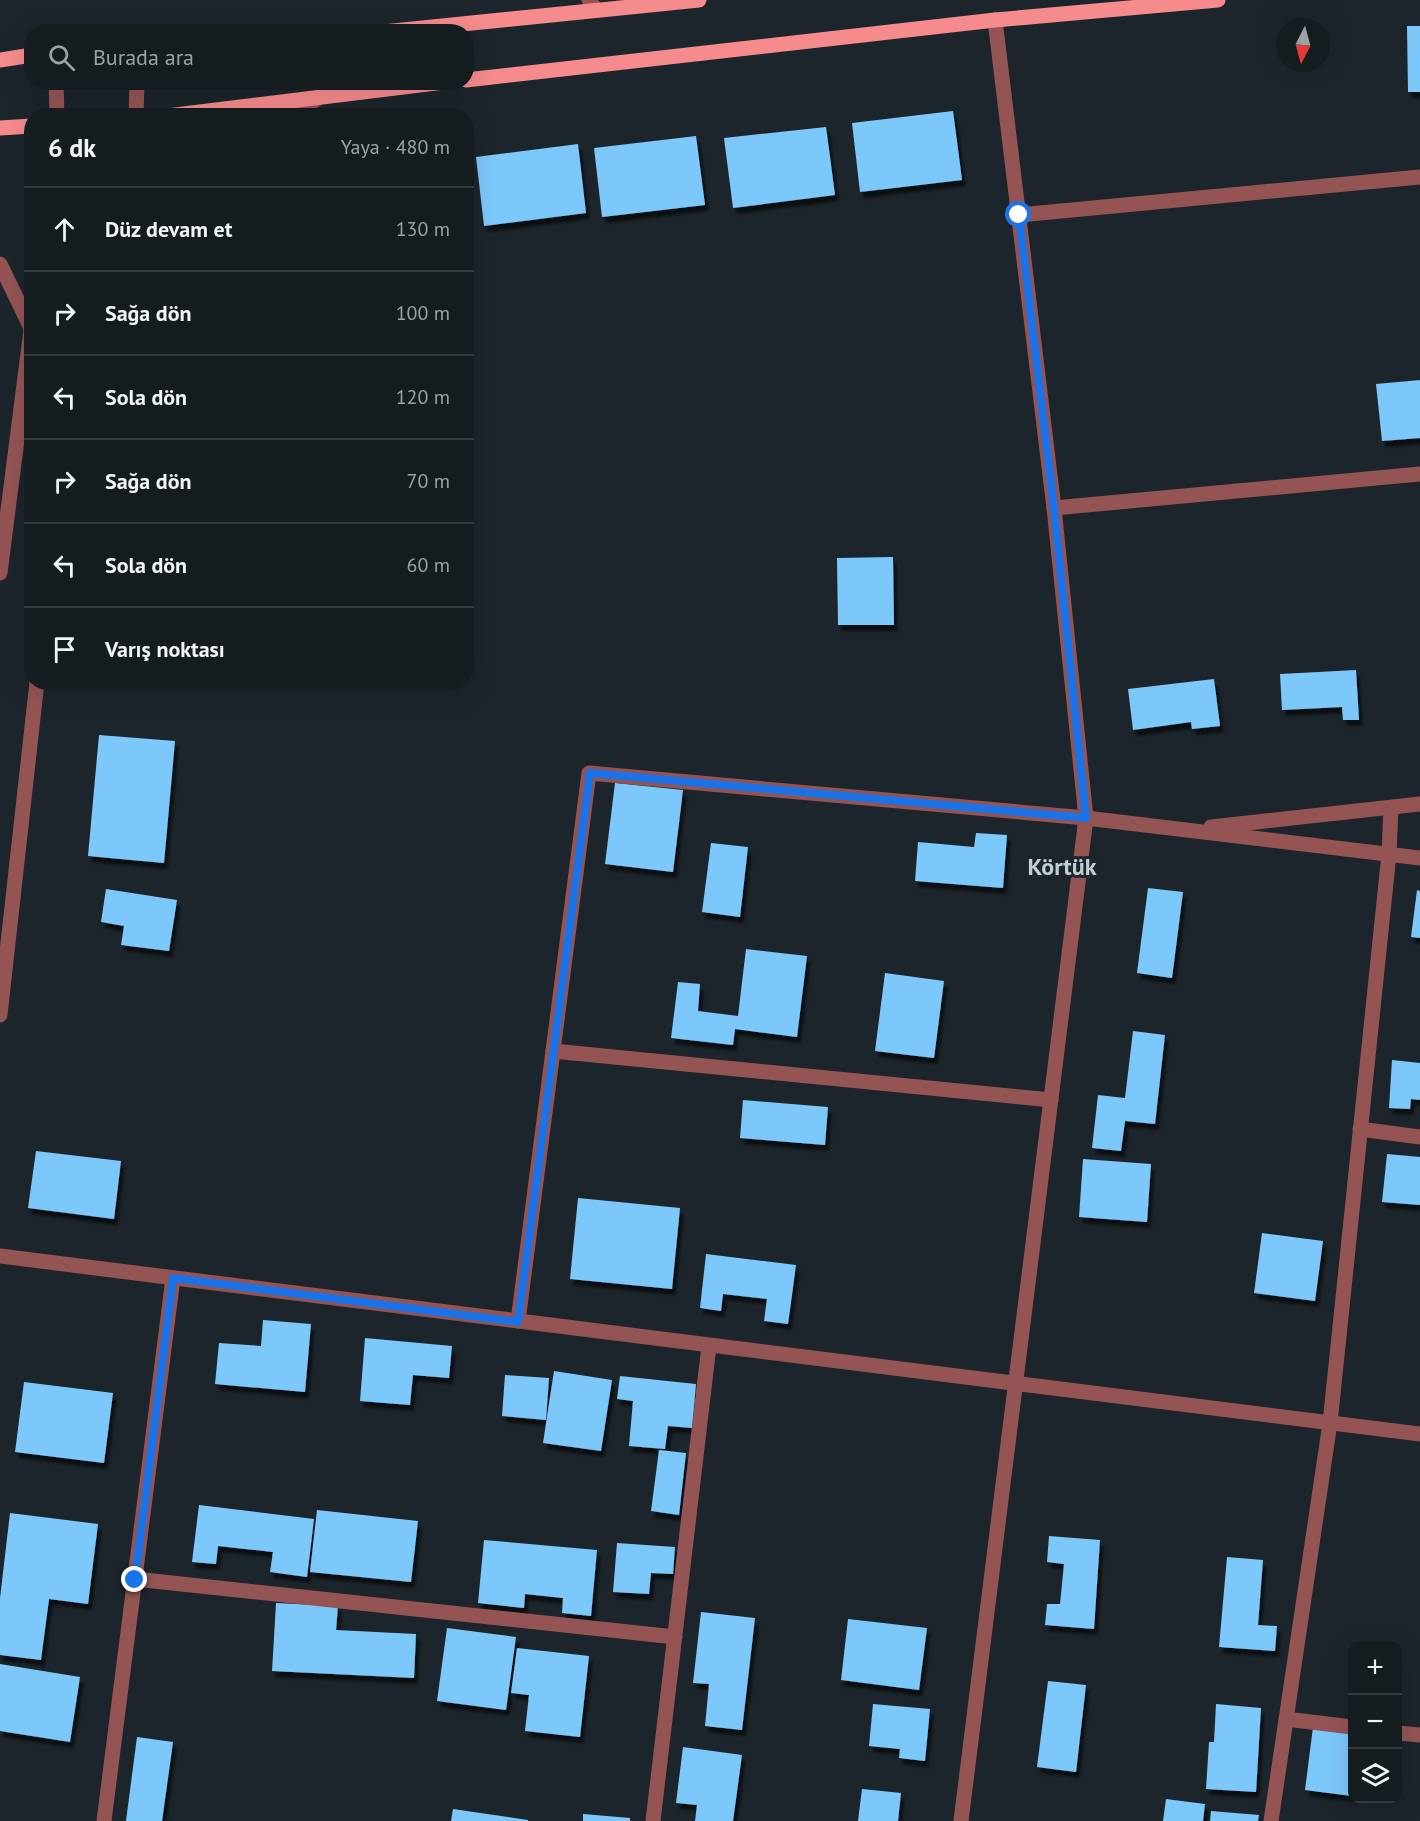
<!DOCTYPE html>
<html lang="tr">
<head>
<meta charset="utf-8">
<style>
	body { margin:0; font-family:"PT Sans",sans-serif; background:#22292d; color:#f1f3f6 }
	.controls { position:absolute; right:18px; bottom:18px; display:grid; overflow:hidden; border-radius:12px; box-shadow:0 6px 24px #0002 }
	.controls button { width:54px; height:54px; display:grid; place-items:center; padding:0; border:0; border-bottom:2px solid #343a3e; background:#151c20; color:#f1f3f6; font:30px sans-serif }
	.compass { position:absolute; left:1276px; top:18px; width:54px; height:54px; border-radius:50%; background:#151c20; box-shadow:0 6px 24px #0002; rotate:186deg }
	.stop { position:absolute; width:18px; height:18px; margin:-14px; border:4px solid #1a73e8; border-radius:50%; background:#fff }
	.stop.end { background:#1a73e8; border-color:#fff; box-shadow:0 2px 6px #0008 }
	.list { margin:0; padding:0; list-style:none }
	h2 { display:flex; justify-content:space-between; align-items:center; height:78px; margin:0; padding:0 24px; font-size:26px }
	h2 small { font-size:20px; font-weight:400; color:#9da1a5 }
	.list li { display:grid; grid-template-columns:39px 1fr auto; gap:18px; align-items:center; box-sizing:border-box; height:84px; padding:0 24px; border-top:2px solid #343a3e }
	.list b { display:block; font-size:22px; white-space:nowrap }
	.list em { font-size:20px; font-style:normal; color:#9da1a5 }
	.icon { flex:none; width:33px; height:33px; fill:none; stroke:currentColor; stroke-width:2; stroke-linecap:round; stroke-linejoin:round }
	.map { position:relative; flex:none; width:1420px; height:1821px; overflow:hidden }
	.search { position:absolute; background:#151c20; box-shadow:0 6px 24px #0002; left:24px; top:24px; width:450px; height:66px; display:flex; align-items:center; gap:15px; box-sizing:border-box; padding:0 21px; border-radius:24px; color:#9da1a5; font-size:22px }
	.panel { position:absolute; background:#151c20; box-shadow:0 6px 24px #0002; left:24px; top:108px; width:450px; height:582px; border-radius:24px }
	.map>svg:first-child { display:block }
</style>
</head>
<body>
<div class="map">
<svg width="1420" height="1821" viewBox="0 0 1420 1821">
	<defs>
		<filter id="shadow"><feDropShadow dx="3.5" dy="6" stdDeviation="1.5" flood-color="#0009"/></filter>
	</defs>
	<rect width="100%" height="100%" fill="#1c252b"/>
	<g fill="#7cc8fa" filter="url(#shadow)">
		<polygon points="1407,26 1420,26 1420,92 1408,92"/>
		<polygon points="953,111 962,180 860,192 852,123"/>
		<polygon points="826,127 835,195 733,208 724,138"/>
		<polygon points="696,136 705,205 602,217 594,148"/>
		<polygon points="578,144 586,213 484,226 476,157"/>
		<polygon points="1420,380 1420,438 1382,441 1376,384"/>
		<polygon points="893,557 894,625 838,625 837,558"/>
		<polygon points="1356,670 1359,720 1343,720 1342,707 1282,710 1280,674"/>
		<polygon points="1214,679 1220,726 1192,729 1191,722 1133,730 1128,689"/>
		<polygon points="99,735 175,741 164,863 88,856"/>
		<polygon points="615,783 683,790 673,872 605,864"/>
		<polygon points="976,833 1007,835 1003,888 915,881 918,842 974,847"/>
		<polygon points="711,843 748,847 740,917 702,912"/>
		<polygon points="1148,888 1183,892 1172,978 1137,973"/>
		<polygon points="106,889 177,900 169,951 121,945 124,926 101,922"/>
		<polygon points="1417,890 1420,891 1420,938 1411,937"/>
		<polygon points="746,949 807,956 797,1037 735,1029 733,1045 671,1038 678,982 700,984 698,1011 738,1016"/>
		<polygon points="885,973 944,981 934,1058 875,1051"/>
		<polygon points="1133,1031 1165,1035 1155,1124 1125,1121 1121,1151 1092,1148 1098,1095 1125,1098"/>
		<polygon points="1392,1060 1420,1063 1420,1100 1411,1099 1410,1109 1389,1108"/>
		<polygon points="743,1100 828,1107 825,1145 740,1138"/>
		<polygon points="36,1151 121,1161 114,1219 28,1208"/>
		<polygon points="1387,1154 1420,1157 1420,1205 1382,1202"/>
		<polygon points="1083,1159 1151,1164 1147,1222 1079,1217"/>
		<polygon points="578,1198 680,1208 672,1289 570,1279"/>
		<polygon points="1262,1233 1323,1241 1315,1301 1254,1293"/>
		<polygon points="706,1254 796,1265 788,1324 764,1321 767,1299 723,1294 721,1311 700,1308"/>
		<polygon points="263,1320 311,1324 305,1392 215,1384 219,1343 261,1346"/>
		<polygon points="365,1338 452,1346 449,1378 413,1375 410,1405 360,1401"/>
		<polygon points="554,1371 612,1380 601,1451 543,1443"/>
		<polygon points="505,1375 549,1378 546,1420 502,1416"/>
		<polygon points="620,1376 696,1384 692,1428 668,1426 665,1449 629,1446 633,1401 617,1399"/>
		<polygon points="24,1382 113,1393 104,1463 15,1452"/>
		<polygon points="659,1450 686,1453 679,1515 651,1511"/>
		<polygon points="199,1505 314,1519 307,1577 270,1572 273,1552 218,1546 216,1564 192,1562"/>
		<polygon points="317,1510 418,1521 411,1582 310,1572"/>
		<polygon points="10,1513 98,1524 88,1604 49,1599 41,1660 0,1655 0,1598"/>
		<polygon points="1049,1536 1100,1540 1094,1629 1045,1625 1047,1604 1060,1604 1064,1564 1047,1562"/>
		<polygon points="484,1540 597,1550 591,1616 562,1613 563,1598 525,1594 524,1608 478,1603"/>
		<polygon points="617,1543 675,1547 673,1574 651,1573 649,1594 613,1592"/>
		<polygon points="1227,1557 1263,1560 1258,1625 1277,1626 1275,1651 1219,1647"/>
		<polygon points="276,1603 338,1606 336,1630 416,1634 414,1678 272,1671"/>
		<polygon points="701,1612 755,1618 742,1730 705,1726 709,1684 693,1683"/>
		<polygon points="848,1619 927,1628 919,1690 841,1680"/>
		<polygon points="447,1628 516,1637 506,1710 437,1701"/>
		<polygon points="517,1648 589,1656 580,1737 525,1731 529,1695 511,1693"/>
		<polygon points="0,1664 80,1677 70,1742 0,1731"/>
		<polygon points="1048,1681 1086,1685 1076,1772 1037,1767"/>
		<polygon points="873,1704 930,1709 925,1761 899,1758 900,1749 869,1746"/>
		<polygon points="1216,1704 1261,1708 1256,1792 1206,1789 1209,1742 1214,1742"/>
		<polygon points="1313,1727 1352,1733 1352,1796 1305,1790"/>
		<polygon points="137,1737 173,1742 162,1821 126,1821"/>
		<polygon points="683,1747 742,1755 733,1821 695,1821 697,1805 676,1803"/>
		<polygon points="862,1789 901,1793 898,1821 858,1821"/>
		<polygon points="1166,1799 1205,1804 1203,1821 1163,1821"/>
		<polygon points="453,1809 528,1820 528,1821 451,1821"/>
		<polygon points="1211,1811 1259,1815 1258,1821 1210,1821"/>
		<polygon points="583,1814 630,1818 630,1821 583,1821"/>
	</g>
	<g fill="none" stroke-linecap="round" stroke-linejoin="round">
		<g stroke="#945454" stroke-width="15">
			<polyline points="589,0 596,10"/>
			<polyline points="56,82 57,116"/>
			<polyline points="136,116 137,82"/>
			<polyline points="280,116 316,100"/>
			<polyline points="1019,215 1420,177"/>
			<polyline points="0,264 31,328"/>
			<polyline points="1054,508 1420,474"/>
			<polyline points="0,573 32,322"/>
			<polyline points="1211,827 1420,804"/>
			<polyline points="0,1015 37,682"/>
			<polyline points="553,1051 1051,1100"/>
			<polyline points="1360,1129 1420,1137"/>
			<polyline points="0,1256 1420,1434"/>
			<polyline points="518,1321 589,773 1086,818 1420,858"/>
			<polyline points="135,1579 675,1637"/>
			<polyline points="1286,1719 1352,1727"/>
			<polyline points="1398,1733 1420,1735"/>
			<polyline points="104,1821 173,1278"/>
			<polyline points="653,1821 709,1346"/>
			<polyline points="961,1821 1086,818 1054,508 995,20"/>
			<polyline points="1271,1821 1330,1423 1389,854 1391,808"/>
		</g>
		<g stroke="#f58b8d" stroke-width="15">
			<polyline points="383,32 699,0"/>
			<polyline points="0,60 32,55"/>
			<polyline points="466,80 995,20 1218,0"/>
			<polyline points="167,116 444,82"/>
			<polyline points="0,128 32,126"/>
		</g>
	</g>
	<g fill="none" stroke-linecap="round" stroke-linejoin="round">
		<polyline stroke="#1a73e8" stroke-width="8" points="135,1580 173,1278 518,1322 590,773 1086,818 1054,508 1019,215"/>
	</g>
	<g text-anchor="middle" stroke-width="6" stroke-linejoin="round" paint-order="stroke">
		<g font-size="24" font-weight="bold" fill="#c2ced6" stroke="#1c252b">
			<text x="1062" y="875">Körtük</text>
		</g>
	</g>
</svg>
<div class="controls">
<button>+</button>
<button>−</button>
<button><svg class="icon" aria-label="layers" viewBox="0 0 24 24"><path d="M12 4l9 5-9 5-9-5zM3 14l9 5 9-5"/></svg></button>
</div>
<svg class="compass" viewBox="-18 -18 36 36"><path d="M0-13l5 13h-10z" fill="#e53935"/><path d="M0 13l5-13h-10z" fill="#9da1a5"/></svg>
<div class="stop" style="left:1019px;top:215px"></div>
<div class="stop end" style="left:135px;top:1580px"></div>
<div class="search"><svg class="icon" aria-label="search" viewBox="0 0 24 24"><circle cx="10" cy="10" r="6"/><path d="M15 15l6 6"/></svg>Burada ara</div>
<section class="panel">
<h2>6 dk<small>Yaya · 480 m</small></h2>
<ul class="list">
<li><svg class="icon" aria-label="ahead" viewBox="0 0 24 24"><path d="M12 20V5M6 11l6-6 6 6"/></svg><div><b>Düz devam et</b></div><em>130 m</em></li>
<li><svg class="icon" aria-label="right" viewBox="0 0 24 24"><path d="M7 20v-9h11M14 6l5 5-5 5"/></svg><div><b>Sağa dön</b></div><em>100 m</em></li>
<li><svg class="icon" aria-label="left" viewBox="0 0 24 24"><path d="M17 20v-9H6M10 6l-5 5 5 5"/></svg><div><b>Sola dön</b></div><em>120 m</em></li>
<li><svg class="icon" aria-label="right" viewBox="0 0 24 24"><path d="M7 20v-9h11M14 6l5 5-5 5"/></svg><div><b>Sağa dön</b></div><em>70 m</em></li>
<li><svg class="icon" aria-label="left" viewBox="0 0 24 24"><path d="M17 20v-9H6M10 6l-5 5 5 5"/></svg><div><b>Sola dön</b></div><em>60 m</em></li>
<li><svg class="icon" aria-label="arrive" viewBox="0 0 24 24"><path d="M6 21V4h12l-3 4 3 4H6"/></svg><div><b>Varış noktası</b></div></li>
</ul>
</section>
</div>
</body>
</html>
